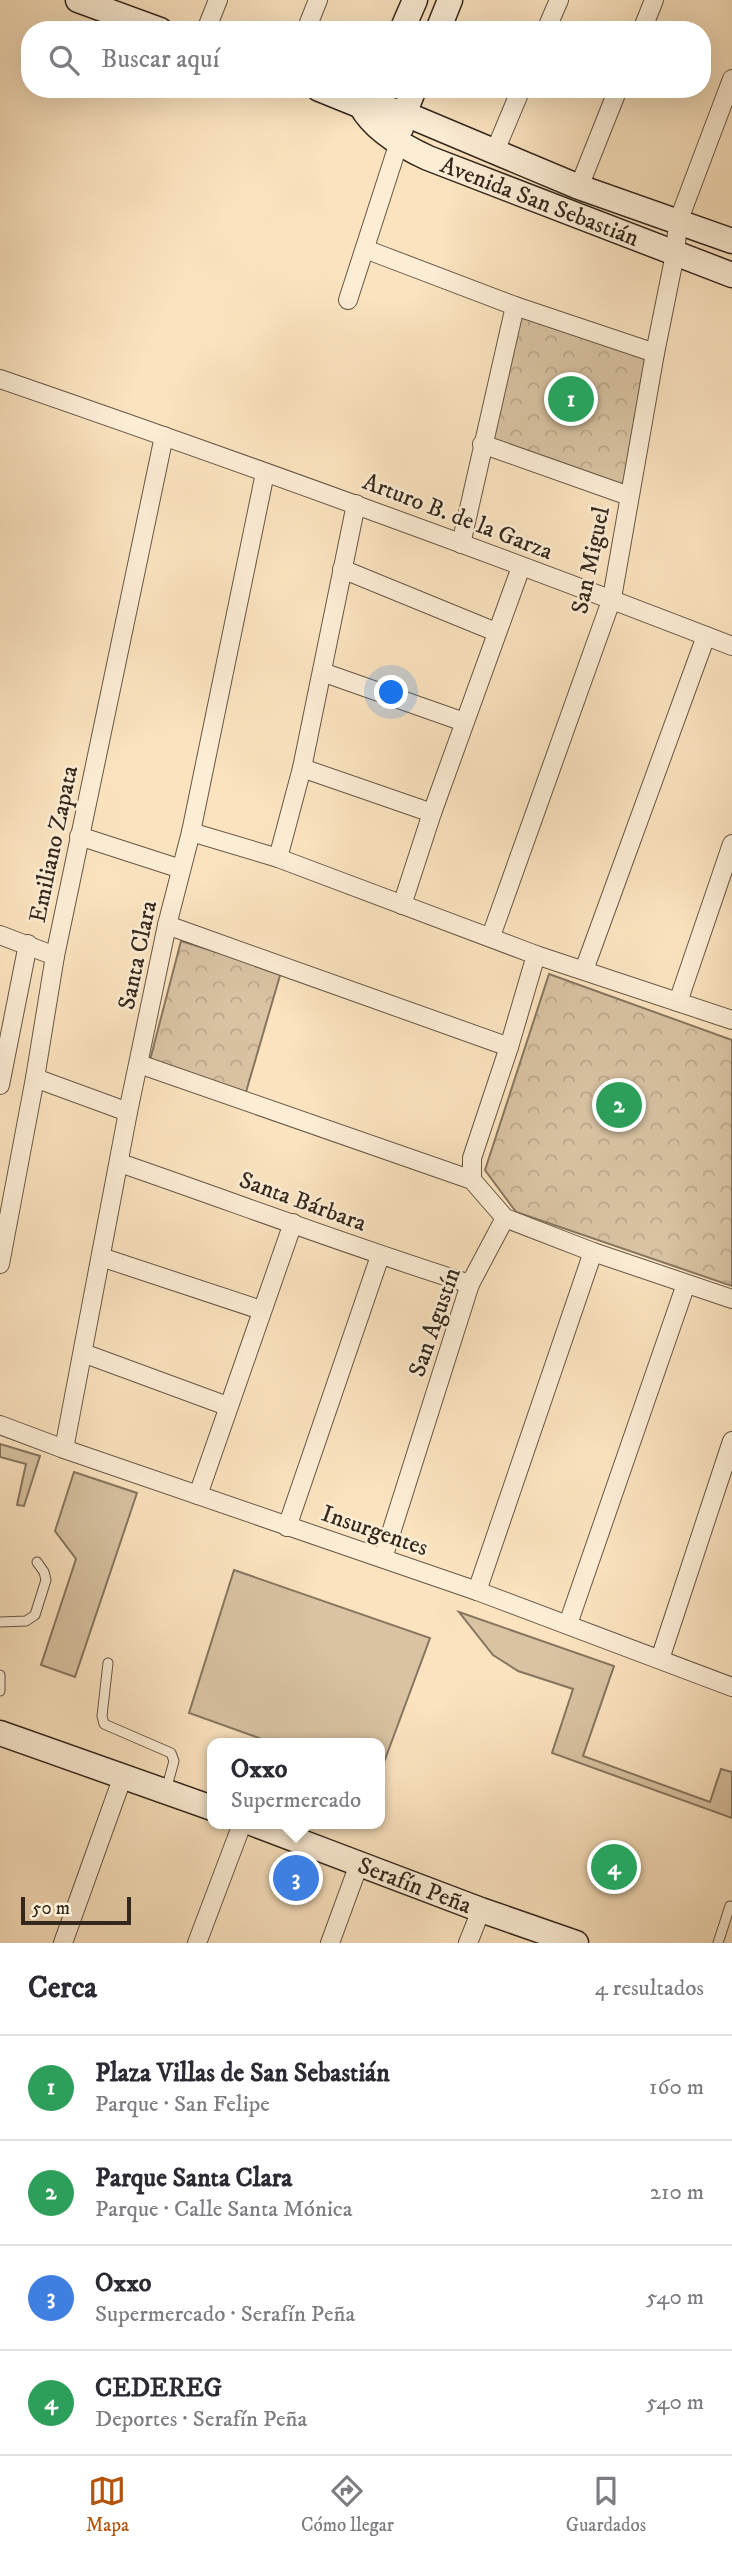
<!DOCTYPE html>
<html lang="es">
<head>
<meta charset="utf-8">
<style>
	body { margin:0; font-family:"IM FELL DW Pica",serif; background:#f2f2f3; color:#2b2b33 }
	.scale { position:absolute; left:21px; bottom:18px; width:110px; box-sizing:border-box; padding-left:7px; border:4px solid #34281d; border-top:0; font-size:19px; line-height:24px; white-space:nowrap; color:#34281d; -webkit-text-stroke:5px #fcedd5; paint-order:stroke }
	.you { position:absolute; left:392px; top:693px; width:24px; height:24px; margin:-18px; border:5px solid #fff; border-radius:50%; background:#1a73e8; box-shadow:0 0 0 10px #1a73e833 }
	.badge { display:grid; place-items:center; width:46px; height:46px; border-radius:50%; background:#b45309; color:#fff; font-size:23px; font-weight:700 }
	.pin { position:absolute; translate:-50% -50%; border:4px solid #fff; box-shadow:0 2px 7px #0006 }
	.popup { position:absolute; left:207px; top:1738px; width:178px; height:91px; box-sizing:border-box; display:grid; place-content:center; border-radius:14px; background:#fff; filter:drop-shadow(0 2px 5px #0005); font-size:23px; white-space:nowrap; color:#7c7c81 }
	.popup b { font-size:26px; color:#2b2b33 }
	.popup::after { content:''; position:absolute; left:50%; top:100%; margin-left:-14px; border:14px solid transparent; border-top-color:#fff }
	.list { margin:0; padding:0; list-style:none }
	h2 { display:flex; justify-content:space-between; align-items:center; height:91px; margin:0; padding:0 28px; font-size:30px }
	h2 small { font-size:23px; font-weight:400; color:#7c7c81 }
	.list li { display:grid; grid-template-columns:46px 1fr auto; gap:21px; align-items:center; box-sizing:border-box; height:105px; padding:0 28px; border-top:2px solid #e1e1e2 }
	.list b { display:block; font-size:26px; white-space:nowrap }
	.list p { margin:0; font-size:23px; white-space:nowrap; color:#7c7c81 }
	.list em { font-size:23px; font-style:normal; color:#7c7c81 }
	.icon { flex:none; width:38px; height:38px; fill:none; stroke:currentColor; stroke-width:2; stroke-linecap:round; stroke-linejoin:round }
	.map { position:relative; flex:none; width:732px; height:1943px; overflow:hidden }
	.search { position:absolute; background:#fff; box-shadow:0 7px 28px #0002; left:21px; right:21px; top:21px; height:77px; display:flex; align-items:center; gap:18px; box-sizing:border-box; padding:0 24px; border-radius:28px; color:#7c7c81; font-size:26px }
	.sheet { height:511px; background:#fff }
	nav { display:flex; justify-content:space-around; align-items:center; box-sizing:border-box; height:98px; border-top:2px solid #e1e1e2; background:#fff; font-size:19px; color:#7c7c81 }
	nav a { display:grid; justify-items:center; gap:4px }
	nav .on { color:#b45309 }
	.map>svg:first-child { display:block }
</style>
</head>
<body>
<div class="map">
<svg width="732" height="1943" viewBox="0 0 732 1943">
	<defs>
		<pattern id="forest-crowns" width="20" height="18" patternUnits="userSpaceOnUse" patternTransform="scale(1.75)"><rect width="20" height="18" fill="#d9c3a3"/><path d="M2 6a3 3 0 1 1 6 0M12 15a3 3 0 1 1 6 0" fill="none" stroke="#bba88c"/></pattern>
	</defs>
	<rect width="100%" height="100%" fill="#fbe3bf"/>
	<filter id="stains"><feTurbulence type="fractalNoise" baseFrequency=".00286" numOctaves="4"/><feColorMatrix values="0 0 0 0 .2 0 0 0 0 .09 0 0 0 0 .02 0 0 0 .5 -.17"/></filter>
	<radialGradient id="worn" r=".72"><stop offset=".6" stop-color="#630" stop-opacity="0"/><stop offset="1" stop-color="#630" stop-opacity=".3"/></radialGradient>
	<g fill="#d9c3a3" stroke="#867660" stroke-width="2">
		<polygon points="0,1444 40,1456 24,1506 17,1505 26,1464 0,1457"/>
		<polygon points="74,1472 137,1493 75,1677 41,1665 76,1559 55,1531"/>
		<polygon points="234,1570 430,1638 380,1773 380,1743 273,1743 189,1713"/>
		<polygon points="459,1612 614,1666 583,1756 710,1802 721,1769 732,1772 732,1818 552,1753 573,1689 518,1671 493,1655"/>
	</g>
	<g fill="url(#forest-crowns)" stroke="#867660" stroke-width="2">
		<polygon points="521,311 652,355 625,485 490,443"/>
		<polygon points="181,941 281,972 246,1092 150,1060"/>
		<polygon points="549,974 732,1040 732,1286 516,1212 485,1170"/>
	</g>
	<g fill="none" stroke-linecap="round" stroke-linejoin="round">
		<g stroke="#665746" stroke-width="11">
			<g id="lane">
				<polyline points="0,1622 26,1621 35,1615 46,1580 44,1572 37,1562"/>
				<polyline points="108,1663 102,1716 104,1724 171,1753 174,1761 166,1790"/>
				<polyline points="0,1675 0,1691"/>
				<polyline points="718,1943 730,1906"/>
			</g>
		</g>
		<g stroke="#665746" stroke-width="20">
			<g id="street">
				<polyline points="206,30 218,0"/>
				<polyline points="306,30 318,0"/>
				<polyline points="546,30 559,0"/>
				<polyline points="642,30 654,0"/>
				<polyline points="495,151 521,89"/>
				<polyline points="579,187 618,89"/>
				<polyline points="365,249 515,306 655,353"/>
				<polyline points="348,300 399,142"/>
				<path d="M0,379C246,464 490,552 732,646"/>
				<polyline points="482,444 629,496"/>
				<polyline points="461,544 515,306"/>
				<polyline points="342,569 496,632"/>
				<polyline points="322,672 464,722"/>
				<polyline points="302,768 432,813"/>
				<polyline points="191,832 278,858 536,955 732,1020"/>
				<polyline points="79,836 181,869"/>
				<polyline points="278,858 302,768 356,504"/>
				<polyline points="402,905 432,813 521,567"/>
				<polyline points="167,925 509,1047"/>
				<polyline points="0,935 55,956"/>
				<polyline points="491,936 612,598 655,353 675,254 678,222 732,79"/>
				<polyline points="536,955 509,1047 472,1158 472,1180 505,1218 593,1252 732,1299"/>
				<polyline points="584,970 706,636"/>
				<polyline points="678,1002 732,844"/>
				<polyline points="139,1064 472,1180"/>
				<polyline points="35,1078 128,1112"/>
				<polyline points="0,1085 28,944"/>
				<path d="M120,1163C236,1203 352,1247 470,1284"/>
				<polyline points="101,1257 261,1310"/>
				<polyline points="0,1264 35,1078 55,956 164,436"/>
				<polyline points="83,1353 227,1406"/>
				<polyline points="0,1425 64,1449 477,1591 732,1687"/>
				<polyline points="64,1449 128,1112 167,925 191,832 265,473"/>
				<polyline points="198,1495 293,1223"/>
				<polyline points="287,1527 380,1256"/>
				<polyline points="383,1558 470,1284 505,1218"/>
				<polyline points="477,1591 593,1252"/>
				<polyline points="568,1624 686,1284"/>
				<polyline points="660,1659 732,1441"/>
				<polyline points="63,1943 123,1776"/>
				<polyline points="197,1943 242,1824"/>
				<polyline points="330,1943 359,1864"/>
				<polyline points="468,1943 481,1910"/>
			</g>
		</g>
		<g stroke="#34281d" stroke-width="27">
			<g id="secondary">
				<polyline points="78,0 160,30"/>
				<polyline points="402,30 415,0"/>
				<polyline points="438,30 450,0"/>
				<polyline points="319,89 361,106 371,105 403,113 579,187 732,241"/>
				<path id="s1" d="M361,106C374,130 404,147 428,158L732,275"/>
				<polyline points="401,128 404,114 414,89"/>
				<polyline points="0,1733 212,1808"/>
				<path id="s2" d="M254,1824L481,1910L576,1943"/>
			</g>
		</g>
		<use href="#lane" stroke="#fcedd5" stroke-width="9"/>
		<use href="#street" stroke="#fcedd5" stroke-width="18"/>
		<use href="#secondary" stroke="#fcedd5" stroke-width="24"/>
	</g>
	<g text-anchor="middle" stroke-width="5" stroke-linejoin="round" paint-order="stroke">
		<g font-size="24" fill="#34281d" stroke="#fcedd5">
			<text dy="8" stroke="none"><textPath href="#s1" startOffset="206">Avenida San Sebastián</textPath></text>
			<text transform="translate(458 516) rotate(21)" y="8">Arturo B. de la Garza</text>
			<text transform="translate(590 560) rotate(-78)" y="8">San Miguel</text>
			<text transform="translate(53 844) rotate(-78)" y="8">Emiliano Zapata</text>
			<text transform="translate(137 955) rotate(-78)" y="8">Santa Clara</text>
			<text transform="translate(303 1201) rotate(20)" y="8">Santa Bárbara</text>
			<text transform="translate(434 1322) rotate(-71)" y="8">San Agustín</text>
			<text transform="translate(375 1530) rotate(19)" y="8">Insurgentes</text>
			<text dy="8" stroke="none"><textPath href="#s2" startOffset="172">Serafín Peña</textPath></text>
		</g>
	</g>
	<rect width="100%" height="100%" filter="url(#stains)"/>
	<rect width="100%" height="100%" fill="url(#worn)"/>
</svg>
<div class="scale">50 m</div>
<div class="you"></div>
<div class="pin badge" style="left:571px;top:399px;background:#2e9e5b">1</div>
<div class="pin badge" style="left:619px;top:1105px;background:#2e9e5b">2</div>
<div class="pin badge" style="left:296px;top:1878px;background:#3f7fe0">3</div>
<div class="popup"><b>Oxxo</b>Supermercado</div>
<div class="pin badge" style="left:614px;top:1867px;background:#2e9e5b">4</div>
<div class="search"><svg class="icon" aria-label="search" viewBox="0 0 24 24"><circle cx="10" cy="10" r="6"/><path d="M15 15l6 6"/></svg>Buscar aquí</div>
</div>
<section class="sheet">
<h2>Cerca<small>4 resultados</small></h2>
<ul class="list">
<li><span class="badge" style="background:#2e9e5b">1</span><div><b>Plaza Villas de San Sebastián</b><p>Parque · San Felipe</p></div><em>160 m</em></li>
<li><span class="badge" style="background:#2e9e5b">2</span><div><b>Parque Santa Clara</b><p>Parque · Calle Santa Mónica</p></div><em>210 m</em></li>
<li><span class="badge" style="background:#3f7fe0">3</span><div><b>Oxxo</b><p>Supermercado · Serafín Peña</p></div><em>540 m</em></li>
<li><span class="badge" style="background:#2e9e5b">4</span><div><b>CEDEREG</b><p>Deportes · Serafín Peña</p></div><em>540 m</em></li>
</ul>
</section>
<nav>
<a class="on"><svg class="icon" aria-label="map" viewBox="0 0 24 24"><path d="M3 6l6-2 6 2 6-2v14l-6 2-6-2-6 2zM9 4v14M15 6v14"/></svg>Mapa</a>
<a><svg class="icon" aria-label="directions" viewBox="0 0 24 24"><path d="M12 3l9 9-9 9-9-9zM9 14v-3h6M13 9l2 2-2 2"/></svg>Cómo llegar</a>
<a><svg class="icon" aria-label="saved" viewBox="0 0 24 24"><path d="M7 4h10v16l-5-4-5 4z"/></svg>Guardados</a>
</nav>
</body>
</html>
